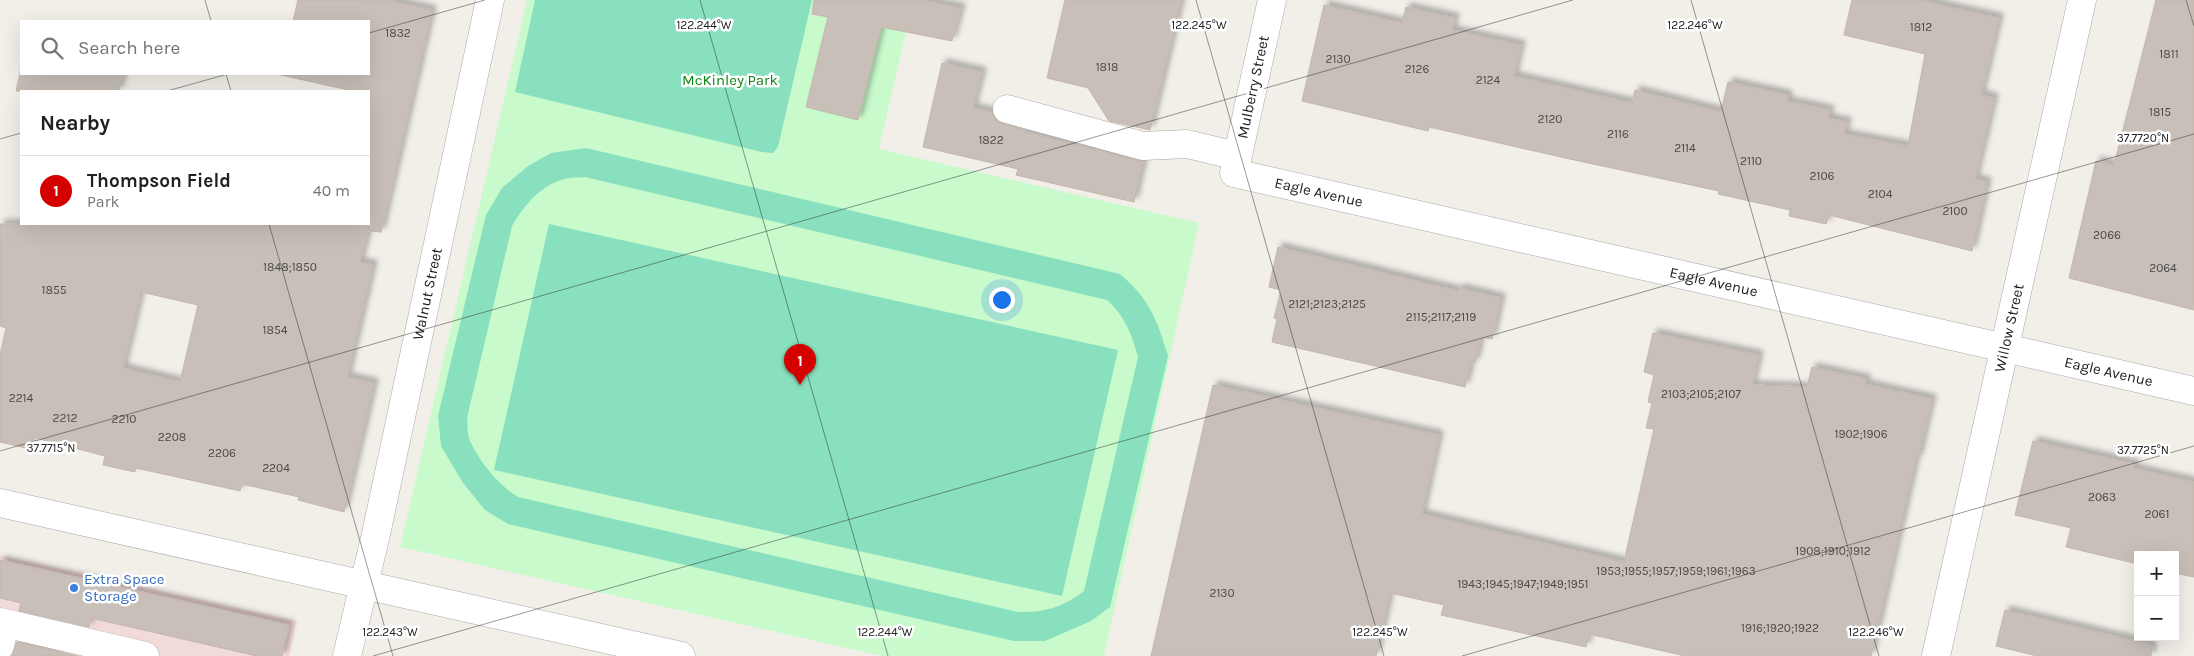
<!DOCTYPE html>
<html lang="en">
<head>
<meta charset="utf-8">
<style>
	body { margin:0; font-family:Karla,sans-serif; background:#f6f6f6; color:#202124 }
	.controls { position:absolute; right:15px; bottom:15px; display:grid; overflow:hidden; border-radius:0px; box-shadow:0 5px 20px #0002 }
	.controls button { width:45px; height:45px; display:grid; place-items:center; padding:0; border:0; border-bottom:1px solid #e0e0e0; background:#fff; color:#202124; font:25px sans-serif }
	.you { position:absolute; left:1001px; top:299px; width:18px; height:18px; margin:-12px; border:4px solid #fff; border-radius:50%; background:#1a73e8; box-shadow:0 0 0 8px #1a73e833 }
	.badge { display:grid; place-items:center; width:32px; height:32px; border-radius:50%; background:#d40000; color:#fff; font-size:16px; font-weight:700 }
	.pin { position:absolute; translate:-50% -41px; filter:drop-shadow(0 1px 2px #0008) }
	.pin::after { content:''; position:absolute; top:26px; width:18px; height:15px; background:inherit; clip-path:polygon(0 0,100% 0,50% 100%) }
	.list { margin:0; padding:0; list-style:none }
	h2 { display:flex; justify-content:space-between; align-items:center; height:65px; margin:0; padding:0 20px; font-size:21px }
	h2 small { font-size:16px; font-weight:400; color:#757577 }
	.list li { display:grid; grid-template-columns:32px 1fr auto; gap:15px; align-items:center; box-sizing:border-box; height:70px; padding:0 20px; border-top:1px solid #e0e0e0 }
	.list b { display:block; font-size:19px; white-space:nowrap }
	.list p { margin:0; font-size:16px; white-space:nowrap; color:#757577 }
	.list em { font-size:16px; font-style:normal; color:#757577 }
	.icon { flex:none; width:28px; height:28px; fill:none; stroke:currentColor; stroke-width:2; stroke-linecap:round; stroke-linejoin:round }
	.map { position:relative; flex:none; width:2194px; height:656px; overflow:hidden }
	.search { position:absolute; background:#fff; box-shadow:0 5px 20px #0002; left:20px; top:20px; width:350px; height:55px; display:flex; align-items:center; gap:12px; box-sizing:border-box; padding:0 18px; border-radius:0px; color:#757577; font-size:19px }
	.panel { position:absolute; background:#fff; box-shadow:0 5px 20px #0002; left:20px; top:90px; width:350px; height:135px; border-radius:0px }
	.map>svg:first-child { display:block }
</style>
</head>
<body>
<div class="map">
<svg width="2194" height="656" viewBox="0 0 2194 656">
	<defs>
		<filter id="shadow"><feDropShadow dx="4.5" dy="-4.5" stdDeviation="2.5" flood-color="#0004"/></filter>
	</defs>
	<rect width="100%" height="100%" fill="#f2efe9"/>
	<polygon fill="#f2dad9" points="0,555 297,621 289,656 0,656"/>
	<polygon fill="#c8facc" points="527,0 913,0 879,149 1199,223 1104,656 882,656 400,547"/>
	<g fill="#88e0be" fill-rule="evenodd">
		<polygon points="535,0 812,0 778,147 773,153 762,152 515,92"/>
		<path d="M586,148L1120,274C1150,300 1157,319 1168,356L1110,607L1091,621L1045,641H1014L508,524L485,510L463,483L441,446L438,416L486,215L502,188L528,166L551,153ZM585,177L1107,300C1125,316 1132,335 1138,357L1084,591C1064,607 1043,613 1018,612L518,497C499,486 477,459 469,438C467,432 468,424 467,418L512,226C523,207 539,187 561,180C568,177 577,178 585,177Z"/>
		<polygon points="549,224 1118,350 1062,596 494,470"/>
	</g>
	<g fill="#c7bfb8" stroke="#c4b6ab" fill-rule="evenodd" filter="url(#shadow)">
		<path d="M298,0H387L432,10L381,232L369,231V226L360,262L373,265L347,377L374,383L344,512L298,500L299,497L242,484L240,491L136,468L135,472L103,465L105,456L32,437L30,449L0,442V355L6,328L0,326V224H369V91H353L281,75L369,74V21H293ZM141,292L198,305L180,382L123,368Z"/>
		<polygon points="814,0 921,0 961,8 952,41 881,27 858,120 806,107 828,17 812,14"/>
		<polygon points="1065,0 1181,0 1150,130 1109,121 1088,88 1047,78"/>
		<polygon points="1852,0 1919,0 1999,18 1981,95 1994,98 1975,179 1987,182 1972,251 1829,215 1826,224 1789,216 1790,210 1718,194 1719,191 1565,158 1429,127 1428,131 1302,101 1324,5 1402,23 1406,7 1455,18 1452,30 1521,45 1514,76 1632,103 1635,90 1721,112 1728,82 1788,95 1787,101 1830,110 1828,118 1847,122 1844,134 1908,146 1925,54 1844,35"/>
		<polygon points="2156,0 2194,0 2194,310 2069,278 2096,161 2114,165"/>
		<polygon points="942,63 982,72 973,108 992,112 996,120 1002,124 1026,130 1025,132 1143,162 1134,202 1016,175 1018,169 923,147"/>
		<polygon points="21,69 21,74 123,74 119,91 16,91"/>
		<polygon points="1278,247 1458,291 1459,288 1501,298 1492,339 1481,337 1475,363 1471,362 1465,387 1272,342 1277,319 1274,318 1281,290 1269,287"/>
		<polygon points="1653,333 1759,355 1752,385 1807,387 1812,367 1866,379 1865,384 1932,399 1918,459 1916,458 1871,656 1685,656 1589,634 1586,647 1441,615 1444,605 1390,593 1376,656 1151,656 1213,385 1439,435 1422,514 1624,562 1654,429 1646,428 1652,403 1648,402 1654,375 1644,372"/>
		<polygon points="2033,441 2134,464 2133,468 2194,482 2194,577 2175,573 2175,555 2138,555 2138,564 2066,547 2071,528 2015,515"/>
		<polygon points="0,560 289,625 282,656 257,656 91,618 89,627 19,611 21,603 0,598"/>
		<polygon points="2005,610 2152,645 2151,656 2037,656 1996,646"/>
		<polygon points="17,642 77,656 12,656"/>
	</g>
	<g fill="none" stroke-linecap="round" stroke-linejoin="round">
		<g stroke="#a9a9a9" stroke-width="29">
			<g id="minor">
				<path id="s1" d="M1272,0L1234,173L2194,391"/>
				<polyline points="1007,109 1143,146 1187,144 1237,156"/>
				<polyline points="0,503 681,656"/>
				<polyline points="0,622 145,656"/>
				<polyline points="0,646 5,624"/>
				<path id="s2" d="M347,656L376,534L490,0"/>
				<path id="s3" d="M1936,656L2082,0"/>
			</g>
		</g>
		<use href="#minor" stroke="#fff" stroke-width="28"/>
	</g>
	<path fill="none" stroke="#222" stroke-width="1" stroke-opacity="0.45" d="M205,0L211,21M700,0L888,656M1196,0L1384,656M1691,0L1879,656M2186,0L2194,26M369,33L485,0M226,74L231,91M167,91L228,74M0,139L21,133M269,224L393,656M0,451L1573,0M373,656L2194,134M1462,656L2194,446"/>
	<circle fill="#3f7fe0" stroke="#fff" stroke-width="2" cx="74" cy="588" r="5"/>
	<g text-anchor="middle" stroke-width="5" stroke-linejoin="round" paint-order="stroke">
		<g font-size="12" fill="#4b4948">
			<text x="1921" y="31">1812</text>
			<text x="398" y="37">1832</text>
			<text x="2169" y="58">1811</text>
			<text x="1338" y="63">2130</text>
			<text x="1107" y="71">1818</text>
			<text x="1417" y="73">2126</text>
			<text x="1488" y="84">2124</text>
			<text x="2160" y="116">1815</text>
			<text x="1550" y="123">2120</text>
			<text x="1618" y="138">2116</text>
			<text x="991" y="144">1822</text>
			<text x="1685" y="152">2114</text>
			<text x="1751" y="165">2110</text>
			<text x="1822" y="180">2106</text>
			<text x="1880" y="198">2104</text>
			<text x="1955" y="215">2100</text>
			<text x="2107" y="239">2066</text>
			<text x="290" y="271">1848;1850</text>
			<text x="2163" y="272">2064</text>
			<text x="54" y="294">1855</text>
			<text x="1327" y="308">2121;2123;2125</text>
			<text x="1441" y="321">2115;2117;2119</text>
			<text x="275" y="334">1854</text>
			<text x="1701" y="398">2103;2105;2107</text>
			<text x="21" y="402">2214</text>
			<text x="65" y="422">2212</text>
			<text x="124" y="423">2210</text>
			<text x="1861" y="438">1902;1906</text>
			<text x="172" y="441">2208</text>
			<text x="222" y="457">2206</text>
			<text x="276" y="472">2204</text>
			<text x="2102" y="501">2063</text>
			<text x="2157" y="518">2061</text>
			<text x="1833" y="555">1908;1910;1912</text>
			<text x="1676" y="575">1953;1955;1957;1959;1961;1963</text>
			<text x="1523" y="588">1943;1945;1947;1949;1951</text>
			<text x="1222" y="597">2130</text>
			<text x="1780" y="632">1916;1920;1922</text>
		</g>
		<g font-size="15" fill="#0c8416" stroke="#fff">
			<text x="730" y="85">McKinley Park</text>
		</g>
		<g font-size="15" fill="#222" stroke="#fff">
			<text transform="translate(1253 87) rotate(-78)" y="5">Mulberry Street</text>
			<text dy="5" stroke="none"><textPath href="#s1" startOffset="264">Eagle Avenue</textPath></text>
			<text dy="5" stroke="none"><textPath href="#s1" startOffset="669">Eagle Avenue</textPath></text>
			<text dy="5" stroke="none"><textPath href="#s2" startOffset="371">Walnut Street</textPath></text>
			<text dy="5" stroke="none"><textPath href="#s3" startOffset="336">Willow Street</textPath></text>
			<text dy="5" stroke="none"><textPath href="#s1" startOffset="1074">Eagle Avenue</textPath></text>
		</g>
		<g font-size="15" fill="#366cbe" stroke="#fff" text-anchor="start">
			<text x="84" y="584">Extra Space<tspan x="84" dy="17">Storage</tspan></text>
		</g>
	</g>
	<g font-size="12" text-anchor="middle" fill="#222" stroke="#fff" stroke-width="5" stroke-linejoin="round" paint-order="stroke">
		<text x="704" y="29">122.244°W</text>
		<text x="1199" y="29">122.245°W</text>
		<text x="1695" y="29">122.246°W</text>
		<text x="2143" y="142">37.7720°N</text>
		<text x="51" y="452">37.7715°N</text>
		<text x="2143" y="454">37.7725°N</text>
		<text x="390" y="636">122.243°W</text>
		<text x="885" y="636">122.244°W</text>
		<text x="1380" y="636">122.245°W</text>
		<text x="1876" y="636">122.246°W</text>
	</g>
</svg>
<div class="controls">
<button>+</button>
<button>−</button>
</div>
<div class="you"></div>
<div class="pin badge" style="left:800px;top:385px">1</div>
<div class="search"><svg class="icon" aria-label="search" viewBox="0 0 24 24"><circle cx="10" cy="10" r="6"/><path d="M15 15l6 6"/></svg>Search here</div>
<section class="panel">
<h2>Nearby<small></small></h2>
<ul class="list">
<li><span class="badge">1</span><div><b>Thompson Field</b><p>Park</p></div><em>40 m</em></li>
</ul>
</section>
</div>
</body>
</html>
